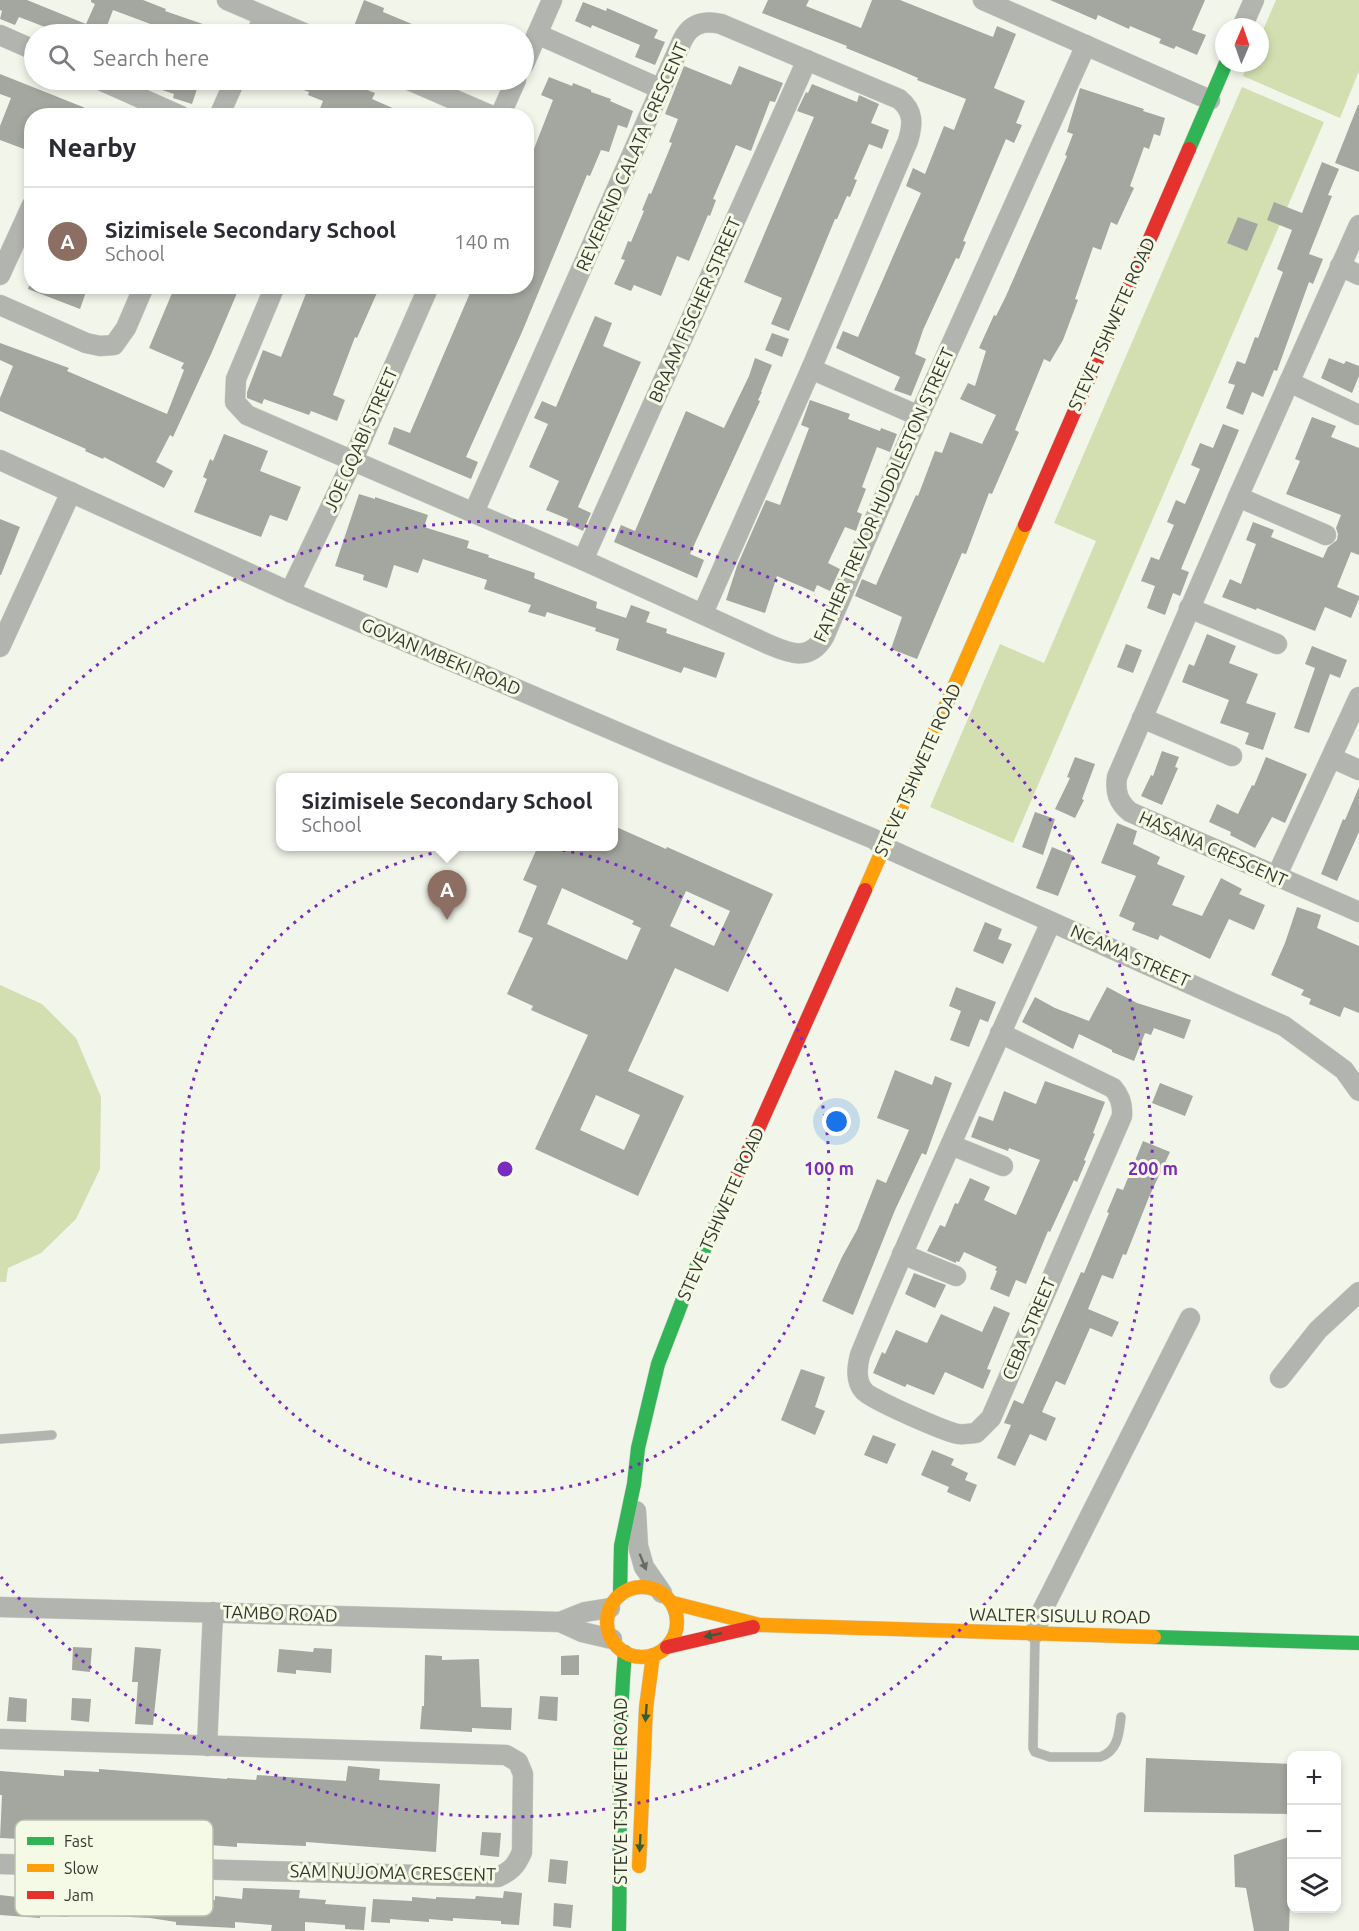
<!DOCTYPE html>
<html lang="en">
<head>
<meta charset="utf-8">
<style>
	body { margin:0; font-family:Ubuntu,sans-serif; background:#f2f2f3; color:#2b2b33 }
	.controls { position:absolute; right:18px; bottom:18px; display:grid; overflow:hidden; border-radius:12px; box-shadow:0 3px 9px #0003 }
	.controls button { width:54px; height:54px; display:grid; place-items:center; padding:0; border:0; border-bottom:2px solid #e1e1e2; background:#fff; color:#2b2b33; font:30px sans-serif }
	.compass { position:absolute; left:1215px; top:18px; width:54px; height:54px; border-radius:50%; background:#fff; box-shadow:0 3px 9px #0003; rotate:2deg }
	.you { position:absolute; left:837px; top:1122px; width:21px; height:21px; margin:-15px; border:4px solid #fff; border-radius:50%; background:#1a73e8; box-shadow:0 0 0 9px #1a73e833 }
	.badge { display:grid; place-items:center; width:39px; height:39px; border-radius:50%; background:#b45309; color:#fff; font-size:20px; font-weight:700 }
	.pin { position:absolute; translate:-50% -50px; filter:drop-shadow(0 2px 3px #0008) }
	.pin::after { content:''; position:absolute; top:32px; width:21px; height:18px; background:inherit; clip-path:polygon(0 0,100% 0,50% 100%) }
	.popup { position:absolute; left:276px; top:773px; width:342px; height:78px; box-sizing:border-box; display:grid; place-content:center; border-radius:12px; background:#fff; filter:drop-shadow(0 2px 4px #0005); font-size:20px; white-space:nowrap; color:#7c7c81 }
	.popup b { font-size:22px; color:#2b2b33 }
	.popup::after { content:''; position:absolute; left:50%; top:100%; margin-left:-12px; border:12px solid transparent; border-top-color:#fff }
	.list { margin:0; padding:0; list-style:none }
	h2 { display:flex; justify-content:space-between; align-items:center; height:78px; margin:0; padding:0 24px; font-size:26px }
	h2 small { font-size:20px; font-weight:400; color:#7c7c81 }
	.list li { display:grid; grid-template-columns:39px 1fr auto; gap:18px; align-items:center; box-sizing:border-box; height:108px; padding:0 24px; border-top:2px solid #e1e1e2 }
	.list b { display:block; font-size:22px; white-space:nowrap }
	.list p { margin:0; font-size:20px; white-space:nowrap; color:#7c7c81 }
	.list em { font-size:20px; font-style:normal; color:#7c7c81 }
	.icon { flex:none; width:33px; height:33px; fill:none; stroke:currentColor; stroke-width:2; stroke-linecap:round; stroke-linejoin:round }
	.map { position:relative; flex:none; width:1359px; height:1931px; overflow:hidden }
	.search { position:absolute; background:#fff; box-shadow:0 3px 9px #0003; left:24px; top:24px; width:510px; height:66px; display:flex; align-items:center; gap:15px; box-sizing:border-box; padding:0 21px; border-radius:33px; color:#7c7c81; font-size:22px }
	.panel { position:absolute; background:#fff; box-shadow:0 3px 9px #0003; left:24px; top:108px; width:510px; height:186px; border-radius:24px }
	.map>svg:first-child { display:block }
</style>
</head>
<body>
<div class="map">
<svg width="1359" height="1931" viewBox="0 0 1359 1931">
	<rect width="100%" height="100%" fill="#f2f5ea"/>
	<g fill="#d4dfb1">
		<polygon points="1276,0 1359,0 1359,71 1340,118 1243,76 1248,63 1260,63 1260,37"/>
		<polygon points="1242,87 1324,122 1013,843 930,807 1000,644 1044,663 1096,541 1054,523"/>
		<polygon points="0,985 42,1004 76,1038 101,1097 100,1169 76,1219 41,1253 8,1268 6,1282 0,1282"/>
	</g>
	<g fill="#a4a79f" fill-rule="evenodd">
		<polygon points="0,0 27,0 86,24 95,4 91,2 91,0 143,0 166,9 165,11 226,32 225,34 177,34 113,10 105,31 110,34 63,34 19,17 15,25 0,19 2,11 0,10"/>
		<polygon points="364,0 384,8 383,12 436,34 351,34"/>
		<polygon points="768,0 809,0 806,6 861,28 872,0 900,0 993,37 997,26 1016,34 994,88 1025,101 1016,123 1022,125 1014,143 1006,139 963,241 966,242 959,259 956,258 923,330 915,354 926,359 911,396 894,390 900,377 836,348 843,331 858,337 904,231 921,193 906,186 913,168 925,174 944,126 954,130 966,99 917,80 918,78 895,68 846,48 847,46 762,13"/>
		<polygon points="1050,0 1205,0 1192,30 1206,35 1197,55 1176,46 1174,49 1159,43 1161,39 1130,26 1129,29 1098,15 1096,20"/>
		<polygon points="583,2 606,11 607,8 658,30 654,38 665,42 655,65 635,57 640,45 592,25 591,28 575,21"/>
		<polygon points="684,66 731,85 739,66 783,83 775,102 770,101 751,151 736,145 713,199 716,200 710,216 708,215 689,261 677,256 661,296 634,285 631,291 614,284 625,260 621,259 628,241 631,242 644,211 642,210 649,193 651,194 672,143 669,142 678,119 665,114"/>
		<polygon points="0,74 98,113 98,116 32,116 32,152 0,140 0,126 11,98 0,94"/>
		<polygon points="549,77 572,86 573,83 591,90 591,92 611,99 610,101 633,111 627,128 618,125 609,152 601,150 590,176 587,175 522,332 466,457 478,462 471,479 388,444 394,427 410,433 473,286 526,286 526,158 530,159 553,100 541,95"/>
		<polygon points="142,80 187,80 199,83 192,104 173,98 174,94 141,83"/>
		<polygon points="279,81 325,80 352,90 355,85 375,93 372,99 411,116 317,116 323,101 308,95 309,92"/>
		<polygon points="812,84 857,102 859,95 879,104 871,123 889,130 882,149 869,144 854,179 857,180 850,197 847,196 837,219 835,219 789,331 771,324 782,298 744,282 814,117 797,111 806,92 808,93"/>
		<polygon points="1080,88 1144,109 1143,111 1165,118 1160,136 1154,134 1149,149 1144,147 1130,186 1134,188 1117,225 1111,222 1101,250 1093,247 1075,299 1078,300 1063,340 1050,362 1044,359 1015,430 1019,432 992,494 989,493 966,554 962,553 917,659 891,649 902,617 855,596 862,579 876,585 916,495 918,496 935,451 942,453 950,432 982,444 996,415 960,399 968,383 975,386 986,351 979,348 994,315 996,316 1006,296 1067,156 1065,155 1073,134 1067,132"/>
		<polygon points="1358,105 1359,105 1359,172 1335,163"/>
		<polygon points="1322,162 1339,169 1328,195 1332,196 1309,254 1323,259 1313,284 1309,282 1277,371 1274,370 1263,397 1252,392 1243,415 1226,408 1235,385 1228,383 1237,361 1245,364 1255,337 1258,338 1283,272 1277,269 1292,230 1267,220 1274,202 1302,213"/>
		<polygon points="1238,217 1258,224 1247,251 1227,243"/>
		<polygon points="29,286 88,286 80,309 28,289"/>
		<polygon points="175,286 240,286 212,352 173,437 170,435 156,462 173,471 164,488 104,457 103,459 85,451 86,449 0,411 0,398 13,366 0,360 0,343 69,368 67,371 167,414 184,370 181,368 184,363 149,348"/>
		<polygon points="309,286 380,286 357,338 355,337 333,395 345,400 337,421 311,411 309,415 264,399 262,404 247,398 247,392 263,350 281,357"/>
		<polygon points="595,316 612,323 603,346 641,362 578,507 591,513 583,531 566,523 568,519 546,510 559,481 529,467 548,424 534,418 542,401 556,407"/>
		<polygon points="772,333 789,339 782,357 765,350"/>
		<polygon points="755,358 772,365 761,392 762,392 758,400 760,401 690,554 704,560 697,578 614,542 621,525 635,531 686,411 724,428 749,376"/>
		<polygon points="1329,358 1344,364 1346,361 1359,366 1359,376 1352,393 1321,378"/>
		<polygon points="810,400 850,414 848,419 880,431 881,428 897,434 890,452 877,447 862,487 866,489 857,512 862,514 856,531 845,527 828,563 840,569 830,591 817,585 814,592 777,576 765,613 726,600 737,566 766,500 780,505 809,428 801,425"/>
		<polygon points="1312,417 1336,426 1331,437 1359,448 1359,555 1351,552 1337,587 1359,596 1359,599 1351,618 1325,607 1315,631 1257,608 1256,610 1222,597 1230,579 1241,584 1256,544 1246,540 1253,522 1274,530 1271,537 1323,558 1328,547 1337,540 1338,534 1336,528 1341,515 1286,494 1300,461 1295,459"/>
		<polygon points="1223,424 1239,430 1181,569 1189,572 1180,596 1173,593 1165,615 1147,608 1155,586 1141,581 1151,557 1159,560 1174,525 1167,522 1176,500 1185,504 1200,469 1191,465 1200,443 1213,448"/>
		<polygon points="224,434 268,451 260,471 301,487 287,521 270,515 261,537 194,512 207,479 203,477 210,459 213,461"/>
		<polygon points="359,494 375,499 375,497 428,515 424,527 469,541 467,548 489,555 488,557 535,573 534,578 597,602 596,608 626,618 631,605 650,612 646,622 667,629 666,633 725,653 716,678 684,667 681,673 616,650 619,639 595,631 596,628 547,612 545,617 528,612 531,605 484,589 487,580 423,559 418,573 394,565 387,588 363,580 364,575 335,566"/>
		<polygon points="0,519 20,527 1,575 0,575"/>
		<polygon points="1207,634 1236,646 1229,663 1258,674 1246,703 1276,713 1263,750 1245,744 1249,733 1220,723 1229,700 1182,682 1189,664 1194,666"/>
		<polygon points="1126,644 1142,650 1133,673 1117,667"/>
		<polygon points="1312,646 1347,660 1340,678 1330,674 1309,733 1294,728 1315,668 1305,664"/>
		<polygon points="1162,751 1179,757 1175,767 1178,768 1162,805 1141,796 1151,775 1153,776"/>
		<polygon points="1075,757 1095,764 1082,799 1084,800 1075,818 1055,809 1070,778 1067,777"/>
		<polygon points="1266,757 1307,774 1285,823 1272,817 1255,848 1230,835 1231,832 1209,822 1217,804 1238,814 1252,785 1254,786"/>
		<polygon points="1359,787 1359,832 1337,881 1321,874 1343,819 1345,820"/>
		<polygon points="1035,812 1055,819 1043,855 1022,847"/>
		<polygon points="1117,823 1137,831 1133,844 1160,857 1157,864 1185,876 1172,905 1202,916 1221,878 1242,889 1239,894 1265,905 1254,930 1229,919 1210,959 1160,935 1158,940 1132,930 1135,923 1119,916 1136,876 1101,863"/>
		<path d="M614,826L666,849L667,847L773,894L728,992L675,968L628,1071L684,1096L638,1196L535,1149L588,1035L531,1010L533,1006L507,994L533,938L518,932L537,886L523,880L538,846H614ZM562,888L634,921L632,924L641,928L627,960L547,924ZM686,891L730,911L714,946L670,926ZM596,1095L640,1115L624,1150L580,1130Z"/>
		<polygon points="1052,847 1074,856 1058,896 1036,888"/>
		<polygon points="1297,907 1321,915 1317,928 1359,946 1359,1013 1344,1007 1340,1017 1309,1004 1311,999 1301,995 1304,990 1271,975 1285,943"/>
		<polygon points="985,922 1002,929 998,939 1012,944 1003,964 973,951"/>
		<polygon points="956,987 996,1002 988,1022 980,1019 969,1047 950,1040 961,1011 949,1006"/>
		<polygon points="1107,987 1137,1003 1191,1020 1184,1039 1154,1028 1151,1035 1145,1033 1134,1061 1112,1052 1112,1050 1079,1034 1073,1049 1022,1022 1035,997 1055,1008 1089,1021"/>
		<polygon points="895,1070 932,1085 935,1076 952,1083 926,1155 922,1153 895,1210 853,1315 822,1301 842,1257 857,1230 877,1179 886,1183 909,1130 877,1118"/>
		<polygon points="1045,1081 1105,1102 1093,1133 1095,1134 1084,1160 1086,1161 1077,1182 1074,1180 1050,1232 1048,1231 1026,1284 1016,1280 1009,1297 990,1289 997,1271 995,1270 997,1267 964,1252 959,1262 956,1261 956,1263 927,1251 940,1225 945,1227 955,1203 958,1204 970,1178 990,1187 984,1200 1016,1215 1040,1160 1009,1148 1008,1151 971,1137 979,1116 993,1121 1004,1091 1036,1104"/>
		<polygon points="1160,1083 1193,1096 1185,1116 1152,1103"/>
		<polygon points="1143,1141 1170,1152 1149,1197 1126,1255 1123,1254 1113,1279 1102,1275 1088,1309 1119,1322 1112,1337 1090,1328 1065,1385 1056,1381 1042,1412 1056,1418 1046,1441 1030,1434 1015,1466 997,1458 1011,1425 1004,1423 1014,1400 1023,1404 1081,1272 1084,1273 1109,1213 1107,1212 1117,1188 1123,1190"/>
		<polygon points="914,1273 946,1285 935,1308 905,1294"/>
		<polygon points="994,1306 1010,1313 987,1369 991,1370 983,1389 945,1372 934,1395 907,1384 905,1387 873,1373 882,1352 885,1354 896,1330 927,1343 941,1314 982,1332"/>
		<polygon points="801,1369 825,1377 815,1407 825,1411 815,1435 781,1420"/>
		<polygon points="873,1435 896,1444 887,1464 864,1455"/>
		<polygon points="932,1450 954,1459 951,1465 968,1473 965,1480 977,1485 970,1502 947,1492 949,1487 921,1475"/>
		<polygon points="73,1647 92,1648 90,1672 72,1670"/>
		<polygon points="135,1647 161,1649 153,1725 135,1724 138,1682 132,1682"/>
		<polygon points="314,1648 332,1649 331,1673 296,1670 296,1674 277,1672 279,1649 313,1652"/>
		<polygon points="425,1655 442,1656 442,1660 479,1659 481,1707 512,1708 511,1730 472,1728 472,1732 420,1729 422,1706 424,1706"/>
		<polygon points="579,1655 579,1675 561,1675 561,1656"/>
		<polygon points="540,1696 558,1697 557,1721 538,1719"/>
		<polygon points="9,1697 27,1699 26,1722 7,1721"/>
		<polygon points="72,1698 91,1699 89,1722 71,1720"/>
		<polygon points="1146,1758 1292,1764 1292,1814 1144,1812"/>
		<polygon points="348,1766 380,1769 379,1780 440,1784 436,1852 306,1842 306,1846 237,1843 237,1847 111,1838 111,1840 82,1838 81,1842 0,1838 2,1795 0,1795 0,1771 64,1776 64,1770 99,1772 99,1769 227,1779 227,1778 256,1780 257,1775 346,1781"/>
		<polygon points="482,1832 501,1833 499,1857 480,1855"/>
		<polygon points="1292,1836 1292,1899 1290,1899 1289,1931 1254,1931 1246,1888 1235,1887 1234,1855"/>
		<polygon points="550,1859 568,1861 566,1884 548,1882"/>
		<polygon points="18,1879 43,1881 42,1887 87,1891 87,1886 133,1890 132,1895 215,1900 215,1896 242,1899 243,1888 300,1890 299,1898 326,1900 325,1904 366,1907 364,1930 345,1929 345,1925 305,1922 305,1931 271,1931 272,1925 235,1922 235,1928 196,1926 176,1925 176,1922 150,1918 110,1916 110,1914 68,1910 68,1917 40,1915 40,1918 0,1915 0,1895 17,1897"/>
		<polygon points="504,1891 522,1893 519,1925 501,1924 501,1921 453,1918 453,1921 429,1919 429,1922 390,1919 390,1923 371,1922 373,1899 412,1901 412,1897 436,1899 436,1897 475,1899 476,1896 503,1898"/>
		<polygon points="554,1903 573,1905 571,1928 553,1926"/>
	</g>
	<g fill="none" stroke-linecap="round" stroke-linejoin="round">
		<g stroke="#cfd2c9" stroke-width="10">
			<g id="lane">
				<polyline points="0,1439 52,1435"/>
				<path d="M1035,1636L1033,1748L1035,1752L1050,1757H1100C1118,1751 1119,1734 1121,1717"/>
			</g>
		</g>
		<g stroke="#cfd2c9" stroke-width="21">
			<g id="street">
				<polyline points="227,0 306,34"/>
				<polyline points="983,0 1210,100"/>
				<polyline points="1242,27 1254,0"/>
				<polyline points="256,34 264,16"/>
				<polyline points="537,34 661,89"/>
				<polyline points="0,35 34,50"/>
				<polyline points="524,64 552,0"/>
				<polyline points="100,80 181,116"/>
				<polyline points="409,80 492,116"/>
				<polyline points="219,116 235,80"/>
				<polyline points="500,116 516,80"/>
				<path d="M1359,225L1238,497L1117,777C1115,792 1118,802 1130,812L1359,912"/>
				<polyline points="1340,266 1359,275"/>
				<polyline points="0,275 32,205"/>
				<path d="M275,286L236,379L235,402L247,415L583,560L770,645C791,654 810,661 824,637L919,416L1086,45"/>
				<polyline points="0,305 86,343 100,346 114,345 126,328 144,286"/>
				<polyline points="811,369 919,416"/>
				<polyline points="1289,382 1359,415"/>
				<polyline points="0,460 290,592 666,753 874,839 884,847 1284,1026 1344,1070 1359,1091"/>
				<polyline points="1238,497 1326,535"/>
				<path d="M474,512L682,41C690,24 703,20 721,24L899,99C914,111 913,124 908,141L811,369L703,613"/>
				<polyline points="583,560 807,60"/>
				<polyline points="290,592 352,462 429,286"/>
				<polyline points="1189,608 1277,644"/>
				<polyline points="0,647 71,492"/>
				<polyline points="1142,718 1232,756"/>
				<polyline points="1332,758 1359,770"/>
				<polyline points="1276,877 1359,697"/>
				<path d="M1000,1033L1113,1088C1120,1096 1123,1104 1122,1116L991,1418L976,1433C971,1433 963,1435 958,1434C946,1432 870,1399 864,1391C855,1381 857,1367 860,1355C920,1209 986,1066 1051,922"/>
				<polyline points="951,1145 1003,1166"/>
				<polyline points="902,1254 956,1276"/>
				<polyline points="1280,1378 1318,1330 1359,1292"/>
				<polyline points="636,1511 638,1546 644,1567 662,1593"/>
				<polyline points="0,1607 560,1622 582,1632 612,1639"/>
				<polyline points="560,1622 585,1612 610,1608"/>
				<polyline points="1035,1633 1042,1611 1190,1318"/>
				<path d="M0,1739L506,1755L518,1762L523,1774L522,1852C516,1866 511,1871 498,1877L0,1864"/>
				<polyline points="207,1746 213,1612"/>
			</g>
		</g>
		<g stroke="#cfd2c9" stroke-width="15">
			<g id="fast">
				<polyline points="1189,149 1226,63"/>
				<polyline points="620,1595 621,1546 634,1484 638,1448 658,1364 690,1281 724,1205"/>
				<polyline points="1154,1637 1359,1643"/>
				<path d="M619,1931C621,1838 617,1745 625,1652"/>
			</g>
		</g>
		<g stroke="#cfd2c9" stroke-width="15">
			<g id="slow">
				<polyline points="865,890 1025,525"/>
				<circle cx="642" cy="1622" r="35"/>
				<polyline points="673,1603 760,1625 1154,1637"/>
				<polyline points="639,1866 646,1708 653,1655"/>
			</g>
		</g>
		<g stroke="#cfd2c9" stroke-width="15">
			<g id="jam">
				<polyline points="1025,525 1189,149"/>
				<polyline points="724,1205 865,890"/>
				<polyline points="667,1647 753,1627"/>
			</g>
		</g>
		<use href="#lane" stroke="#b2b4af" stroke-width="9"/>
		<use href="#street" stroke="#b2b4af" stroke-width="20"/>
		<use href="#fast" stroke="#30b455" stroke-width="14"/>
		<use href="#slow" stroke="#ff9f0a" stroke-width="14"/>
		<use href="#jam" stroke="#e5322d" stroke-width="14"/>
	</g>
	<defs><path id="oneway-solid" d="M-6-.8H1V-3.2L6.5 0L1 3.2V.8H-6Z" transform="scale(1.5)"/></defs>
	<use fill="#686a63" href="#oneway-solid" transform="translate(643 1562) rotate(68)"/>
	<g fill="#345d3b">
		<use href="#oneway-solid" transform="translate(713 1635) rotate(168)"/>
		<use href="#oneway-solid" transform="translate(646 1713) rotate(94)"/>
		<use href="#oneway-solid" transform="translate(640 1843) rotate(93)"/>
	</g>
	<g fill="none" stroke="#7b2cbf" stroke-width="3" stroke-dasharray="3 6">
		<circle cx="505" cy="1169" r="324"/>
		<path d="M1 761A648 648 0 1 1 1 1577"/>
	</g>
	<g text-anchor="middle" stroke-width="6" stroke-linejoin="round" paint-order="stroke">
		<g font-size="18" fill="#363830" stroke="#f4fae5">
			<text transform="translate(632 157) rotate(-66)" y="6">REVEREND CALATA CRESCENT</text>
			<text transform="translate(695 310) rotate(-66)" y="6">BRAAM FISCHER STREET</text>
			<text transform="translate(1112 324) rotate(-66)" y="6">STEVE TSHWETE ROAD</text>
			<text transform="translate(361 440) rotate(-66)" y="6">JOE GQABI STREET</text>
			<text transform="translate(884 495) rotate(-66)" y="6">FATHER TREVOR HUDDLESTON STREET</text>
			<text transform="translate(441 657) rotate(23)" y="6">GOVAN MBEKI ROAD</text>
			<text transform="translate(918 770) rotate(-66)" y="6">STEVE TSHWETE ROAD</text>
			<text transform="translate(1213 849) rotate(24)" y="6">HASANA CRESCENT</text>
			<text transform="translate(1130 956) rotate(24)" y="6">NCAMA STREET</text>
			<text transform="translate(721 1214) rotate(-66)" y="6">STEVE TSHWETE ROAD</text>
			<text transform="translate(1029 1329) rotate(-67)" y="6">CEBA STREET</text>
			<text transform="translate(280 1614) rotate(2)" y="6">TAMBO ROAD</text>
			<text transform="translate(1060 1616) rotate(1)" y="6">WALTER SISULU ROAD</text>
			<text transform="translate(621 1791) rotate(-90)" y="6">STEVE TSHWETE ROAD</text>
			<text transform="translate(393 1873) rotate(1)" y="6">SAM NUJOMA CRESCENT</text>
		</g>
	</g>
	<rect x="15" y="1820" width="198" height="96" rx="9" fill="#f4fae5" stroke="#bbc0af" stroke-width="1.5"/>
	<rect x="27" y="1837" width="27" height="8" fill="#30b455"/>
	<rect x="27" y="1864" width="27" height="8" fill="#ff9f0a"/>
	<rect x="27" y="1891" width="27" height="8" fill="#e5322d"/>
	<g font-size="16" fill="#363830">
		<text x="64" y="1847">Fast</text>
		<text x="64" y="1874">Slow</text>
		<text x="64" y="1901">Jam</text>
	</g>
	<circle cx="505" cy="1169" r="9" fill="#7b2cbf" stroke="#f4fae5" stroke-width="3"/>
	<g font-size="18" text-anchor="middle" font-weight="bold" fill="#7b2cbf" stroke="#f4fae5" stroke-width="6" stroke-linejoin="round" paint-order="stroke">
		<text x="829" y="1175">100 m</text>
		<text x="1153" y="1175">200 m</text>
	</g>
</svg>
<div class="controls">
<button>+</button>
<button>−</button>
<button><svg class="icon" aria-label="layers" viewBox="0 0 24 24"><path d="M12 4l9 5-9 5-9-5zM3 14l9 5 9-5"/></svg></button>
</div>
<svg class="compass" viewBox="-18 -18 36 36"><path d="M0-13l5 13h-10z" fill="#e53935"/><path d="M0 13l5-13h-10z" fill="#7c7c81"/></svg>
<div class="you"></div>
<div class="pin badge" style="left:447px;top:920px;background:#8d6e63">A</div>
<div class="popup"><b>Sizimisele Secondary School</b>School</div>
<div class="search"><svg class="icon" aria-label="search" viewBox="0 0 24 24"><circle cx="10" cy="10" r="6"/><path d="M15 15l6 6"/></svg>Search here</div>
<section class="panel">
<h2>Nearby<small></small></h2>
<ul class="list">
<li><span class="badge" style="background:#8d6e63">A</span><div><b>Sizimisele Secondary School</b><p>School</p></div><em>140 m</em></li>
</ul>
</section>
</div>
</body>
</html>
